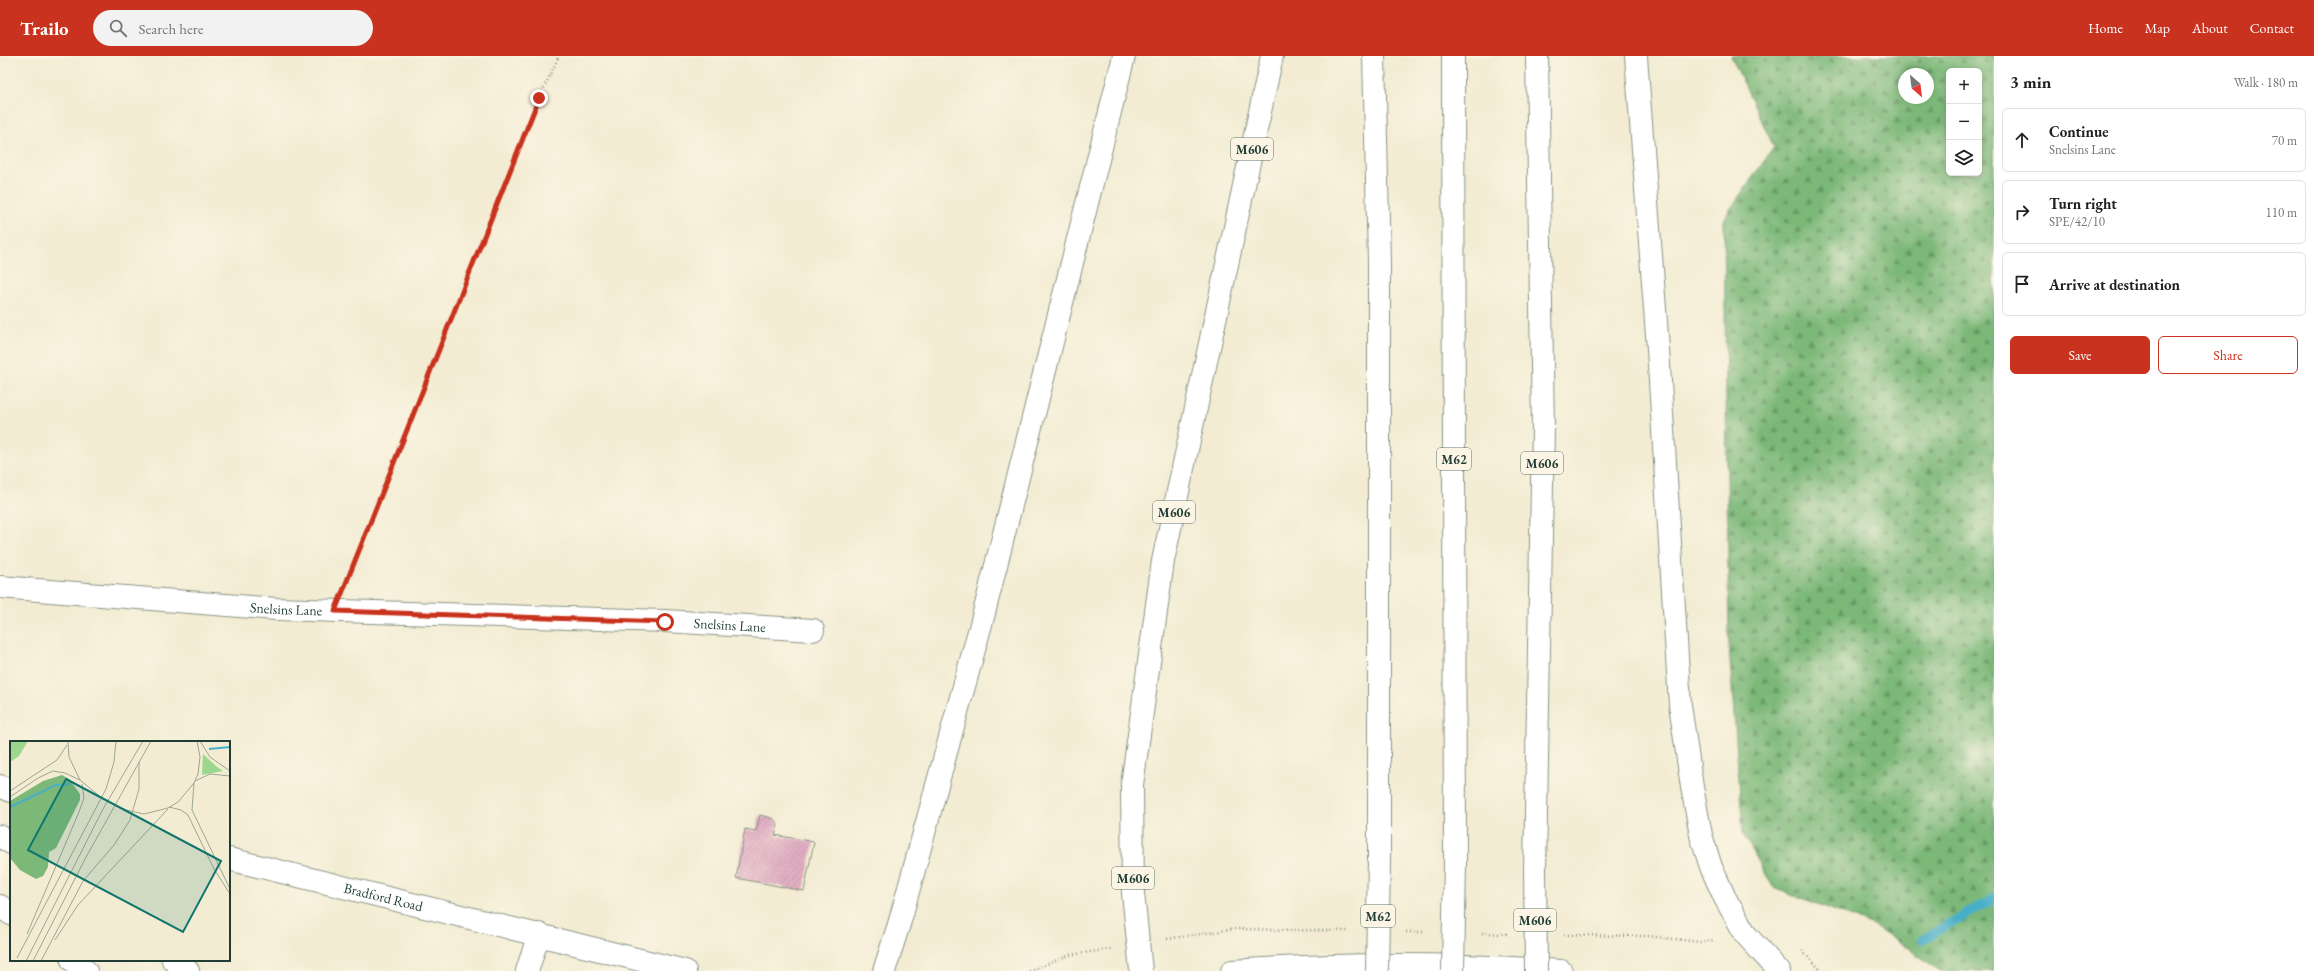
<!DOCTYPE html>
<html lang="en">
<head>
<meta charset="utf-8">
<style>
	body { margin:0; font-family:"EB Garamond",serif; background:#f2f2f2; color:#202124 }
	.controls { position:absolute; right:12px; top:12px; display:grid; overflow:hidden; border-radius:6px; box-shadow:0 2px 6px #0003 }
	.controls button { width:36px; height:36px; display:grid; place-items:center; padding:0; border:0; border-bottom:1px solid #e0e0e0; background:#fff; color:#202124; font:20px sans-serif }
	.compass { position:absolute; left:1898px; top:12px; width:36px; height:36px; border-radius:50%; background:#fff; box-shadow:0 2px 6px #0003; rotate:152deg }
	.stop { position:absolute; width:12px; height:12px; margin:-9px; border:3px solid #c8321e; border-radius:50%; background:#fff }
	.stop.end { background:#c8321e; border-color:#fff; box-shadow:0 1px 4px #0008 }
	.list { margin:0; padding:0; list-style:none }
	h2 { display:flex; justify-content:space-between; align-items:center; height:52px; margin:0; padding:0 16px; font-size:17px }
	h2 small { font-size:13px; font-weight:400; color:#757577 }
	.list li { display:grid; grid-template-columns:26px 1fr auto; gap:12px; align-items:center; box-sizing:border-box; height:64px; margin:0 8px 8px; padding:0 8px; border:1px solid #e0e0e0; border-radius:6px }
	.list b { display:block; font-size:15px; white-space:nowrap }
	.list p { margin:0; font-size:13px; white-space:nowrap; color:#757577 }
	.list em { font-size:13px; font-style:normal; color:#757577 }
	.actions { display:flex; gap:8px; padding:12px 16px }
	.actions a { flex:1; padding:9px 0; border:1px solid #c8321e; border-radius:6px; text-align:center; font-size:14px; color:#c8321e }
	.actions .main { background:#c8321e; color:#fff }
	.icon { flex:none; width:22px; height:22px; fill:none; stroke:currentColor; stroke-width:2; stroke-linecap:round; stroke-linejoin:round }
	.map { position:relative; flex:none; width:1994px; height:915px; overflow:hidden }
	header { display:flex; align-items:center; gap:24px; box-sizing:border-box; height:56px; padding:0 20px; background:#c8321e; color:#fff }
	header strong { font-size:19px }
	nav { display:flex; gap:22px; margin-inline-start:auto; font-size:14px }
	.search { width:280px; height:36px; background:#f2f2f2; display:flex; align-items:center; gap:10px; box-sizing:border-box; padding:0 14px; border-radius:22px; color:#757577; font-size:15px }
	main { display:flex }
	aside { flex:1; background:#fff }
	.map>svg:first-child { display:block }
</style>
</head>
<body>
<header>
<strong>Trailo</strong>
<div class="search"><svg class="icon" aria-label="search" viewBox="0 0 24 24"><circle cx="10" cy="10" r="6"/><path d="M15 15l6 6"/></svg>Search here</div>
<nav><a>Home</a><a>Map</a><a>About</a><a>Contact</a></nav>
</header>
<main>
<div class="map">
<svg width="1994" height="915" viewBox="0 0 1994 915">
	<defs>
		<pattern id="forest-firs" width="22" height="20" patternUnits="userSpaceOnUse"><rect width="22" height="20" fill="#7cb878"/><path d="M5 1l3.5 6h-7zM16 11l3.5 6h-7z" fill="#659763"/></pattern>
		<pattern id="building-hatch" width="6" height="6" patternUnits="userSpaceOnUse"><rect width="6" height="6" fill="#e2aec3"/><path d="M-1 1l2-2M0 6l6-6M5 7l2-2" fill="none" stroke="#b78f9f"/></pattern>
	</defs>
	<rect width="100%" height="100%" fill="#fcf5e5"/>
	<filter id="ink" filterUnits="userSpaceOnUse"><feTurbulence type="fractalNoise" baseFrequency=".025" numOctaves="2"/><feDisplacementMap in="SourceGraphic" scale="8" xChannelSelector="R" yChannelSelector="G"/><feConvolveMatrix kernelMatrix="1 2 1 2 8 2 1 2 1" color-interpolation-filters="sRGB"/></filter>
	<filter id="wash" filterUnits="userSpaceOnUse"><feTurbulence type="fractalNoise" baseFrequency=".012" numOctaves="4" result="noise"/><feDisplacementMap in="SourceGraphic" scale="16" xChannelSelector="R" yChannelSelector="G"/><feGaussianBlur stdDeviation="0.9" result="paint"/><feColorMatrix in="noise" values="0 0 0 0 0 0 0 0 0 0 0 0 0 0 0 0 0 1.4 0 .05"/><feComposite in="paint" operator="in"/></filter>
	<g filter="url(#wash)">
		<rect width="100%" height="100%" fill="#f3ecd3"/>
		<path fill="url(#forest-firs)" stroke="#4e7a56" fill-rule="evenodd" d="M1731,0H1994V915H1941L1875,870L1773,831L1743,778L1729,592L1724,162L1774,91ZM1949,15H1979V117H1949ZM1904,18H1928V42H1904Z"/>
		<g fill="none" stroke-linecap="round" stroke-linejoin="round">
			<polyline stroke="#47afc7" stroke-width="10" points="1922,884 1994,842"/>
		</g>
		<g id="blocks">
			<polygon fill="url(#building-hatch)" points="760,759 774,763 778,769 775,779 814,786 804,835 736,822 745,773 756,775"/>
		</g>
	</g>
	<g filter="url(#ink)">
		<use href="#blocks" fill-opacity="0" stroke="#899484" stroke-width="1"/>
		<g fill="none" stroke-linecap="round" stroke-linejoin="round">
			<g stroke="#899484" stroke-width="24">
				<g id="street">
					<path id="s1" d="M0,531L276,553L665,565L813,574"/>
					<polyline points="0,730 11,735"/>
					<path id="s2" d="M229,803L685,915"/>
					<polyline points="527,915 539,878"/>
				</g>
			</g>
			<g stroke="#899484" stroke-width="24">
				<g id="primary">
					<polyline points="0,780 11,787"/>
					<polyline points="0,850 11,858"/>
					<polyline points="72,904 86,915"/>
					<polyline points="173,904 188,915"/>
				</g>
			</g>
			<g stroke="#899484" stroke-width="24">
				<g id="highway">
					<polyline points="1374,0 1379,206 1379,804"/>
					<polyline points="1453,0 1455,807"/>
					<polyline points="1636,0 1658,293 1680,649 1692,731 1701,779 1711,811 1725,842 1746,879 1779,915"/>
					<polyline points="1132,729 1163,505 1272,0"/>
					<polyline points="1535,814 1543,372 1537,0"/>
					<polyline points="884,915 900,865 984,557 1124,0"/>
					<path d="M1232,915C1342,907 1451,907 1561,915"/>
				</g>
			</g>
			<g stroke="#899484" stroke-width="2.5" stroke-dasharray="1 3" stroke-linecap="butt">
				<polyline points="346,526 539,42 559,0"/>
				<polyline points="1406,876 1425,876"/>
				<polyline points="1482,877 1507,878"/>
				<polyline points="1564,879 1648,880 1700,886 1715,884"/>
				<polyline points="1167,883 1234,873 1349,875"/>
				<polyline points="1802,895 1822,915"/>
				<polyline points="1029,915 1070,899 1111,893"/>
			</g>
			<use href="#street" stroke="#fff" stroke-width="22"/>
			<use href="#primary" stroke="#fff" stroke-width="22"/>
			<use href="#highway" stroke="#fff" stroke-width="22"/>
			<g stroke="#899484" stroke-width="24" stroke-linecap="butt">
				<g id="highway-bridge">
					<polyline points="1132,729 1133,837 1141,915"/>
					<polyline points="1535,814 1536,915"/>
					<polyline points="1377,915 1379,804"/>
					<polyline points="1453,915 1455,807"/>
				</g>
			</g>
			<use href="#highway-bridge" stroke="#fff" stroke-width="22"/>
		</g>
	</g>
	<g fill="none" stroke-linecap="round" stroke-linejoin="round" filter="url(#ink)">
		<polyline stroke="#c8321e" stroke-width="5" points="539,42 335,555 665,566"/>
	</g>
	<g text-anchor="middle" stroke-width="4" stroke-linejoin="round" paint-order="stroke">
		<g fill="#fcf5e5" stroke="#617469" stroke-width="1">
			<rect x="1231" y="82" width="42" height="22" rx="3"/>
			<rect x="1437" y="392" width="34" height="22" rx="3"/>
			<rect x="1521" y="396" width="42" height="22" rx="3"/>
			<rect x="1153" y="445" width="42" height="22" rx="3"/>
			<rect x="1112" y="811" width="42" height="22" rx="3"/>
			<rect x="1361" y="849" width="34" height="22" rx="3"/>
			<rect x="1514" y="853" width="42" height="22" rx="3"/>
		</g>
		<g font-size="13" font-weight="bold" fill="#1f3d34">
			<text x="1252" y="98">M606</text>
			<text x="1454" y="408">M62</text>
			<text x="1542" y="412">M606</text>
			<text x="1174" y="461">M606</text>
			<text x="1133" y="827">M606</text>
			<text x="1378" y="865">M62</text>
			<text x="1535" y="869">M606</text>
		</g>
		<g font-size="14" fill="#1f3d34" stroke="#fcf5e5">
			<text dy="5" stroke="none"><textPath href="#s1" startOffset="287">Snelsins Lane</textPath></text>
			<text dy="5" stroke="none"><textPath href="#s1" startOffset="731">Snelsins Lane</textPath></text>
			<text dy="5" stroke="none"><textPath href="#s2" startOffset="159">Bradford Road</textPath></text>
		</g>
	</g>
	<g transform="translate(10 685)">
		<rect width="220" height="220" fill="#f3ecd3"/>
		<path d="M0,0H18L9,15L0,21ZM193,13L207,26L213,30L192,34Z" fill="#9bd78c"/>
		<path d="M52,34L59,38L70,53V59L46,107L39,111L38,126L33,135L26,138L10,129L0,117V60L33,40Z" fill="#7cb878"/>
		<path fill="none" stroke="#47afc7" stroke-width="2" d="M199,8L220,6M0,66L46,44L60,43"/>
		<path fill="none" stroke="#9ea693" stroke-width="1" d="M58,0L59,16L70,39L93,58M190,0L200,16L220,30M185,40L200,33L220,35M184,42L182,69L220,148M0,50L47,19L57,4M0,56L28,37L43,30L55,32L70,39M102,63L116,69L134,73L158,67L168,61L184,42L188,33L190,16L187,0M159,66L171,69L178,74L204,128L220,153M17,193L69,71L74,57L72,43M45,199L68,164L158,68M7,217L96,48L104,21L106,0M16,220L93,68L133,0M23,220L75,118L141,0M31,220L73,140L104,104L120,79L129,48V21"/>
		<path fill="#0f766e" fill-opacity="0.15" stroke="#0f766e" stroke-width="2" d="M56,38L211,120L173,191L18,109Z"/>
		<rect width="220" height="220" fill="none" stroke="#1f3d34" stroke-width="2"/>
	</g>
</svg>
<div class="controls">
<button>+</button>
<button>−</button>
<button><svg class="icon" aria-label="layers" viewBox="0 0 24 24"><path d="M12 4l9 5-9 5-9-5zM3 14l9 5 9-5"/></svg></button>
</div>
<svg class="compass" viewBox="-18 -18 36 36"><path d="M0-13l5 13h-10z" fill="#e53935"/><path d="M0 13l5-13h-10z" fill="#757577"/></svg>
<div class="stop" style="left:665px;top:566px"></div>
<div class="stop end" style="left:539px;top:42px"></div>
</div>
<aside>
<h2>3 min<small>Walk · 180 m</small></h2>
<ul class="list">
<li><svg class="icon" aria-label="ahead" viewBox="0 0 24 24"><path d="M12 20V5M6 11l6-6 6 6"/></svg><div><b>Continue</b><p>Snelsins Lane</p></div><em>70 m</em></li>
<li><svg class="icon" aria-label="right" viewBox="0 0 24 24"><path d="M7 20v-9h11M14 6l5 5-5 5"/></svg><div><b>Turn right</b><p>SPE/42/10</p></div><em>110 m</em></li>
<li><svg class="icon" aria-label="arrive" viewBox="0 0 24 24"><path d="M6 21V4h12l-3 4 3 4H6"/></svg><div><b>Arrive at destination</b></div></li>
</ul>
<div class="actions"><a class="main">Save</a><a>Share</a></div>
</aside>
</main>
</body>
</html>
